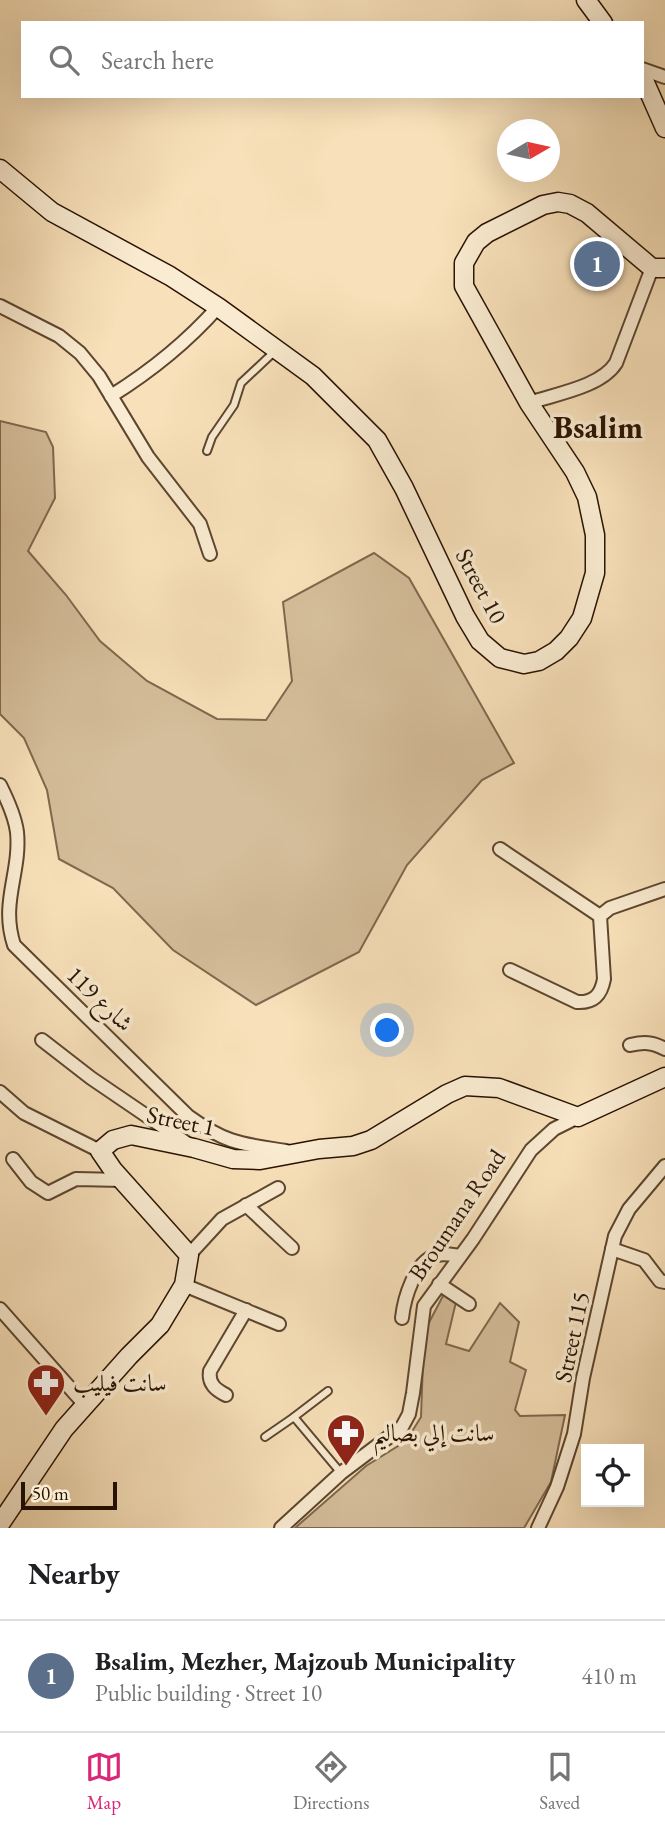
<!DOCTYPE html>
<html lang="en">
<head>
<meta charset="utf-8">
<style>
	body { margin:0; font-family:"EB Garamond",Amiri,serif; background:#f6f6f6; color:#202124 }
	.controls { position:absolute; right:21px; bottom:21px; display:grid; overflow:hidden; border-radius:0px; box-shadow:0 7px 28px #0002 }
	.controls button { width:63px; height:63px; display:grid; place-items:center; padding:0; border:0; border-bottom:2px solid #e0e0e0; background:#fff; color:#202124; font:35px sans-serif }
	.compass { position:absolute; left:497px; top:119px; width:63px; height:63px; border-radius:50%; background:#fff; box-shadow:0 7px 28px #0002; rotate:81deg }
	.scale { position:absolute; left:21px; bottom:18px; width:96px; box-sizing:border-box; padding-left:7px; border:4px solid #291202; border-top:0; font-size:19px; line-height:24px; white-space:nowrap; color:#291202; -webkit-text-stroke:5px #faecd2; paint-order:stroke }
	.you { position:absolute; left:388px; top:1031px; width:24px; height:24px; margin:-18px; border:5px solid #fff; border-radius:50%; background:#1a73e8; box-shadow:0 0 0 10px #1a73e833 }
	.badge { display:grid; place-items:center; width:46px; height:46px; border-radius:50%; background:#db2777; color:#fff; font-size:23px; font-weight:700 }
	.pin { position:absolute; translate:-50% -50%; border:4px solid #fff; box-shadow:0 2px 7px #0006 }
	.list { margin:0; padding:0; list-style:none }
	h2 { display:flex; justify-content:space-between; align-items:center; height:91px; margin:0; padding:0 28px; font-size:30px }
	h2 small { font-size:23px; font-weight:400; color:#757577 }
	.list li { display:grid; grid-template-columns:46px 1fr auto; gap:21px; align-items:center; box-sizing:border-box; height:112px; padding:0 28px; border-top:2px solid #e0e0e0 }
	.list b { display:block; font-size:26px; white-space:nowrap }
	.list p { margin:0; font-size:23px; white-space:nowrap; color:#757577 }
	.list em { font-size:23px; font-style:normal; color:#757577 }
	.icon { flex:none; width:38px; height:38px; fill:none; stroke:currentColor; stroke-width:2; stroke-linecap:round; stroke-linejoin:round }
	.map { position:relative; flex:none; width:665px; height:1528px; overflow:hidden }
	.search { position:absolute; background:#fff; box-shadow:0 7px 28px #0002; left:21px; right:21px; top:21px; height:77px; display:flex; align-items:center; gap:18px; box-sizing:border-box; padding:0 24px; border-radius:0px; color:#757577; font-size:26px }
	.sheet { height:203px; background:#fff }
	nav { display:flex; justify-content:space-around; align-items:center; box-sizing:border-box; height:98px; border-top:2px solid #e0e0e0; background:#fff; font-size:19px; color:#757577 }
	nav a { display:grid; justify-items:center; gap:4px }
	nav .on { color:#db2777 }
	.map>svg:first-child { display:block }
</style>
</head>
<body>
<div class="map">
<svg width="665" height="1528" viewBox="0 0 665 1528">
	<rect width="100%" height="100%" fill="#f8e1ba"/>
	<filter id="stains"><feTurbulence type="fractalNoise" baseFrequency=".00286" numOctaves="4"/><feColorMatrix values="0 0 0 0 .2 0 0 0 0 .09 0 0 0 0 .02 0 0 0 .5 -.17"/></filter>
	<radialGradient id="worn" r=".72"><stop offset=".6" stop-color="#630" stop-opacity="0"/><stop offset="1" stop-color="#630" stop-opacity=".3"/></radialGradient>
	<g fill="#d5be9b" stroke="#7f684e" stroke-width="2">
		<polygon points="0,421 46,432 53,447 55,498 28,551 66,595 100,641 147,681 217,719 266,720 292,681 283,602 374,553 409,578 514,763 482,780 407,865 359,952 256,1005 173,950 113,888 59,859 47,790 24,738 0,714"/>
		<polygon points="444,1294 456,1302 446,1344 469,1351 500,1303 519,1322 510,1362 526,1370 515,1410 520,1416 565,1415 551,1482 524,1528 295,1528 366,1466 406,1441 421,1417 424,1332"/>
	</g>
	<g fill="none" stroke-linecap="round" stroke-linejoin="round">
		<g stroke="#5d4630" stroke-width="10">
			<g id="lane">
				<polyline points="207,451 212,437 234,405 241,383 275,351"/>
				<polyline points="294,1417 328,1391"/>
				<polyline points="265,1437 294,1417 341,1473"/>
			</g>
		</g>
		<g stroke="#5d4630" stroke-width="16">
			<g id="street">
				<polyline points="642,69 665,77"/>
				<polyline points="0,306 59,336 80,353 99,376 148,457 200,524 210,554"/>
				<path d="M111,396C151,371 187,342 218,307"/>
				<path d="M529,403C555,394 601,387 616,363L652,268"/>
				<path d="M0,785C7,799 15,816 17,832C21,873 0,902 14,945L188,1116C227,1144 241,1144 286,1151"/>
				<polyline points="500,849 600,916"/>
				<path d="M510,970L577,1002C594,1003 601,995 604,979L600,916L610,908L665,889"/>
				<polyline points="42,1040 91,1078 188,1144"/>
				<path d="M630,1045C644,1042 652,1042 665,1049"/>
				<polyline points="0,1092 24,1113 100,1151"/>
				<polyline points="13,1159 31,1182 48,1193 76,1179 122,1180"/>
				<polyline points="246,1205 292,1248"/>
				<polyline points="612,1249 644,1260 660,1281 665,1282"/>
				<polyline points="189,1255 222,1219 278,1188"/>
				<polyline points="439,1284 469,1304"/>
				<polyline points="184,1285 279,1324"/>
				<polyline points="0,1309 85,1405"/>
				<path d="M402,1318C404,1299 415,1260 437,1255C444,1253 453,1255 460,1256"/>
				<path d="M226,1395C216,1390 208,1384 210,1371L246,1310"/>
				<polyline points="281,1528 341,1473 402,1427 409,1414 413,1393 424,1306 473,1239 531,1150 554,1129 578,1117"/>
				<polyline points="538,1528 557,1487 574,1434 583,1378 615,1236 629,1209 665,1166"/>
			</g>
		</g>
		<g stroke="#291202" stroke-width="21">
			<g id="secondary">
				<polyline points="586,0 603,23"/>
				<polyline points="642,76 665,128"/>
				<polyline points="0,169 52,212 170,276 218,307 313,376 377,440 404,488 465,616 480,641 500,658 524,664 539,661 556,651 569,638 582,618 595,573 595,535 587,497 575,472 529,403 464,286 464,263 476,242 487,233 543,205 558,202 570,204 587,213 652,268 665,268"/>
				<polyline points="0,1524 64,1429 129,1356 160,1325 184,1285 189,1255 113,1170 100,1151 113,1140 131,1135 194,1148 233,1159 260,1160 319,1149 353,1146 371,1140 447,1094 465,1086 499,1088 578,1117 665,1077"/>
			</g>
		</g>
		<use href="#lane" stroke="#faecd2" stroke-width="6"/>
		<use href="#street" stroke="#faecd2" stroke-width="12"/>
		<use href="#secondary" stroke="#faecd2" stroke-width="18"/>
	</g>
	<defs>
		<g id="pharmacy-pin" transform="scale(2.0125)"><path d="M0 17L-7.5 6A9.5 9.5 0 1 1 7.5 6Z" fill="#8f2418" stroke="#faecd2"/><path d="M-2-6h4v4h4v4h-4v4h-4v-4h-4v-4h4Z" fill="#fff"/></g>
	</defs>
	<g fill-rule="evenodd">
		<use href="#pharmacy-pin" x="46" y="1383"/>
		<use href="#pharmacy-pin" x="346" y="1433"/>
	</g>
	<g text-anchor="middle" stroke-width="7" stroke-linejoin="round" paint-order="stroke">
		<g font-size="24" fill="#291202" stroke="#faecd2">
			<text transform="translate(481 586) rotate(62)" y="8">Street 10</text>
			<text transform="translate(100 999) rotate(44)" y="8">شارع 119</text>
			<text transform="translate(181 1121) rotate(12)" y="8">Street 1</text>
			<text transform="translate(457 1215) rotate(-56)" y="8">Broumana Road</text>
			<text transform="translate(572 1337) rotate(-78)" y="8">Street 115</text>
		</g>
		<g font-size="24" fill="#291202" stroke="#faecd2" text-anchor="start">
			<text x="73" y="1391">سانت فيليب</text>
			<text x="373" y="1441">سانت إلي بصاليم</text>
		</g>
		<g font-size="32" font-weight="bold" fill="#291202" stroke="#faecd2">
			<text x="598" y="438">Bsalim</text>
		</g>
	</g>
	<rect width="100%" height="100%" filter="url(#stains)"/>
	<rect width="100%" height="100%" fill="url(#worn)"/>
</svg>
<div class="controls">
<button><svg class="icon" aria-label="locate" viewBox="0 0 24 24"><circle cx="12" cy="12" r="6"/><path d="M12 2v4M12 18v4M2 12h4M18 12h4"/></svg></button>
</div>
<svg class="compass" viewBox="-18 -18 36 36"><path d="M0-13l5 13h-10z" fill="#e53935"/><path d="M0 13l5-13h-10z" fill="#757577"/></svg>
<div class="scale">50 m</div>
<div class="you"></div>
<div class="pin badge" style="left:597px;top:264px;background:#5c6f8a">1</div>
<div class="search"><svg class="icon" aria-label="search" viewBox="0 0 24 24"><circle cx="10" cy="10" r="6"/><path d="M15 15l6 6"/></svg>Search here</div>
</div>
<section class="sheet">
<h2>Nearby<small></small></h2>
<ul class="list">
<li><span class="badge" style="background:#5c6f8a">1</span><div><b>Bsalim, Mezher, Majzoub Municipality</b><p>Public building · Street 10</p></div><em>410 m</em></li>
</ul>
</section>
<nav>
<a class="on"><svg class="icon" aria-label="map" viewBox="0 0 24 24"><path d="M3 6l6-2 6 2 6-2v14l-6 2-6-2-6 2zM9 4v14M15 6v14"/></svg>Map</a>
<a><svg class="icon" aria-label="directions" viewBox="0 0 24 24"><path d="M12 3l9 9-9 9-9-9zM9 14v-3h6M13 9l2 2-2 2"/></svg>Directions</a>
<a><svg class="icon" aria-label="saved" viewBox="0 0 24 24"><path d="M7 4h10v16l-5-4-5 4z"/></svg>Saved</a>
</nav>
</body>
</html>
